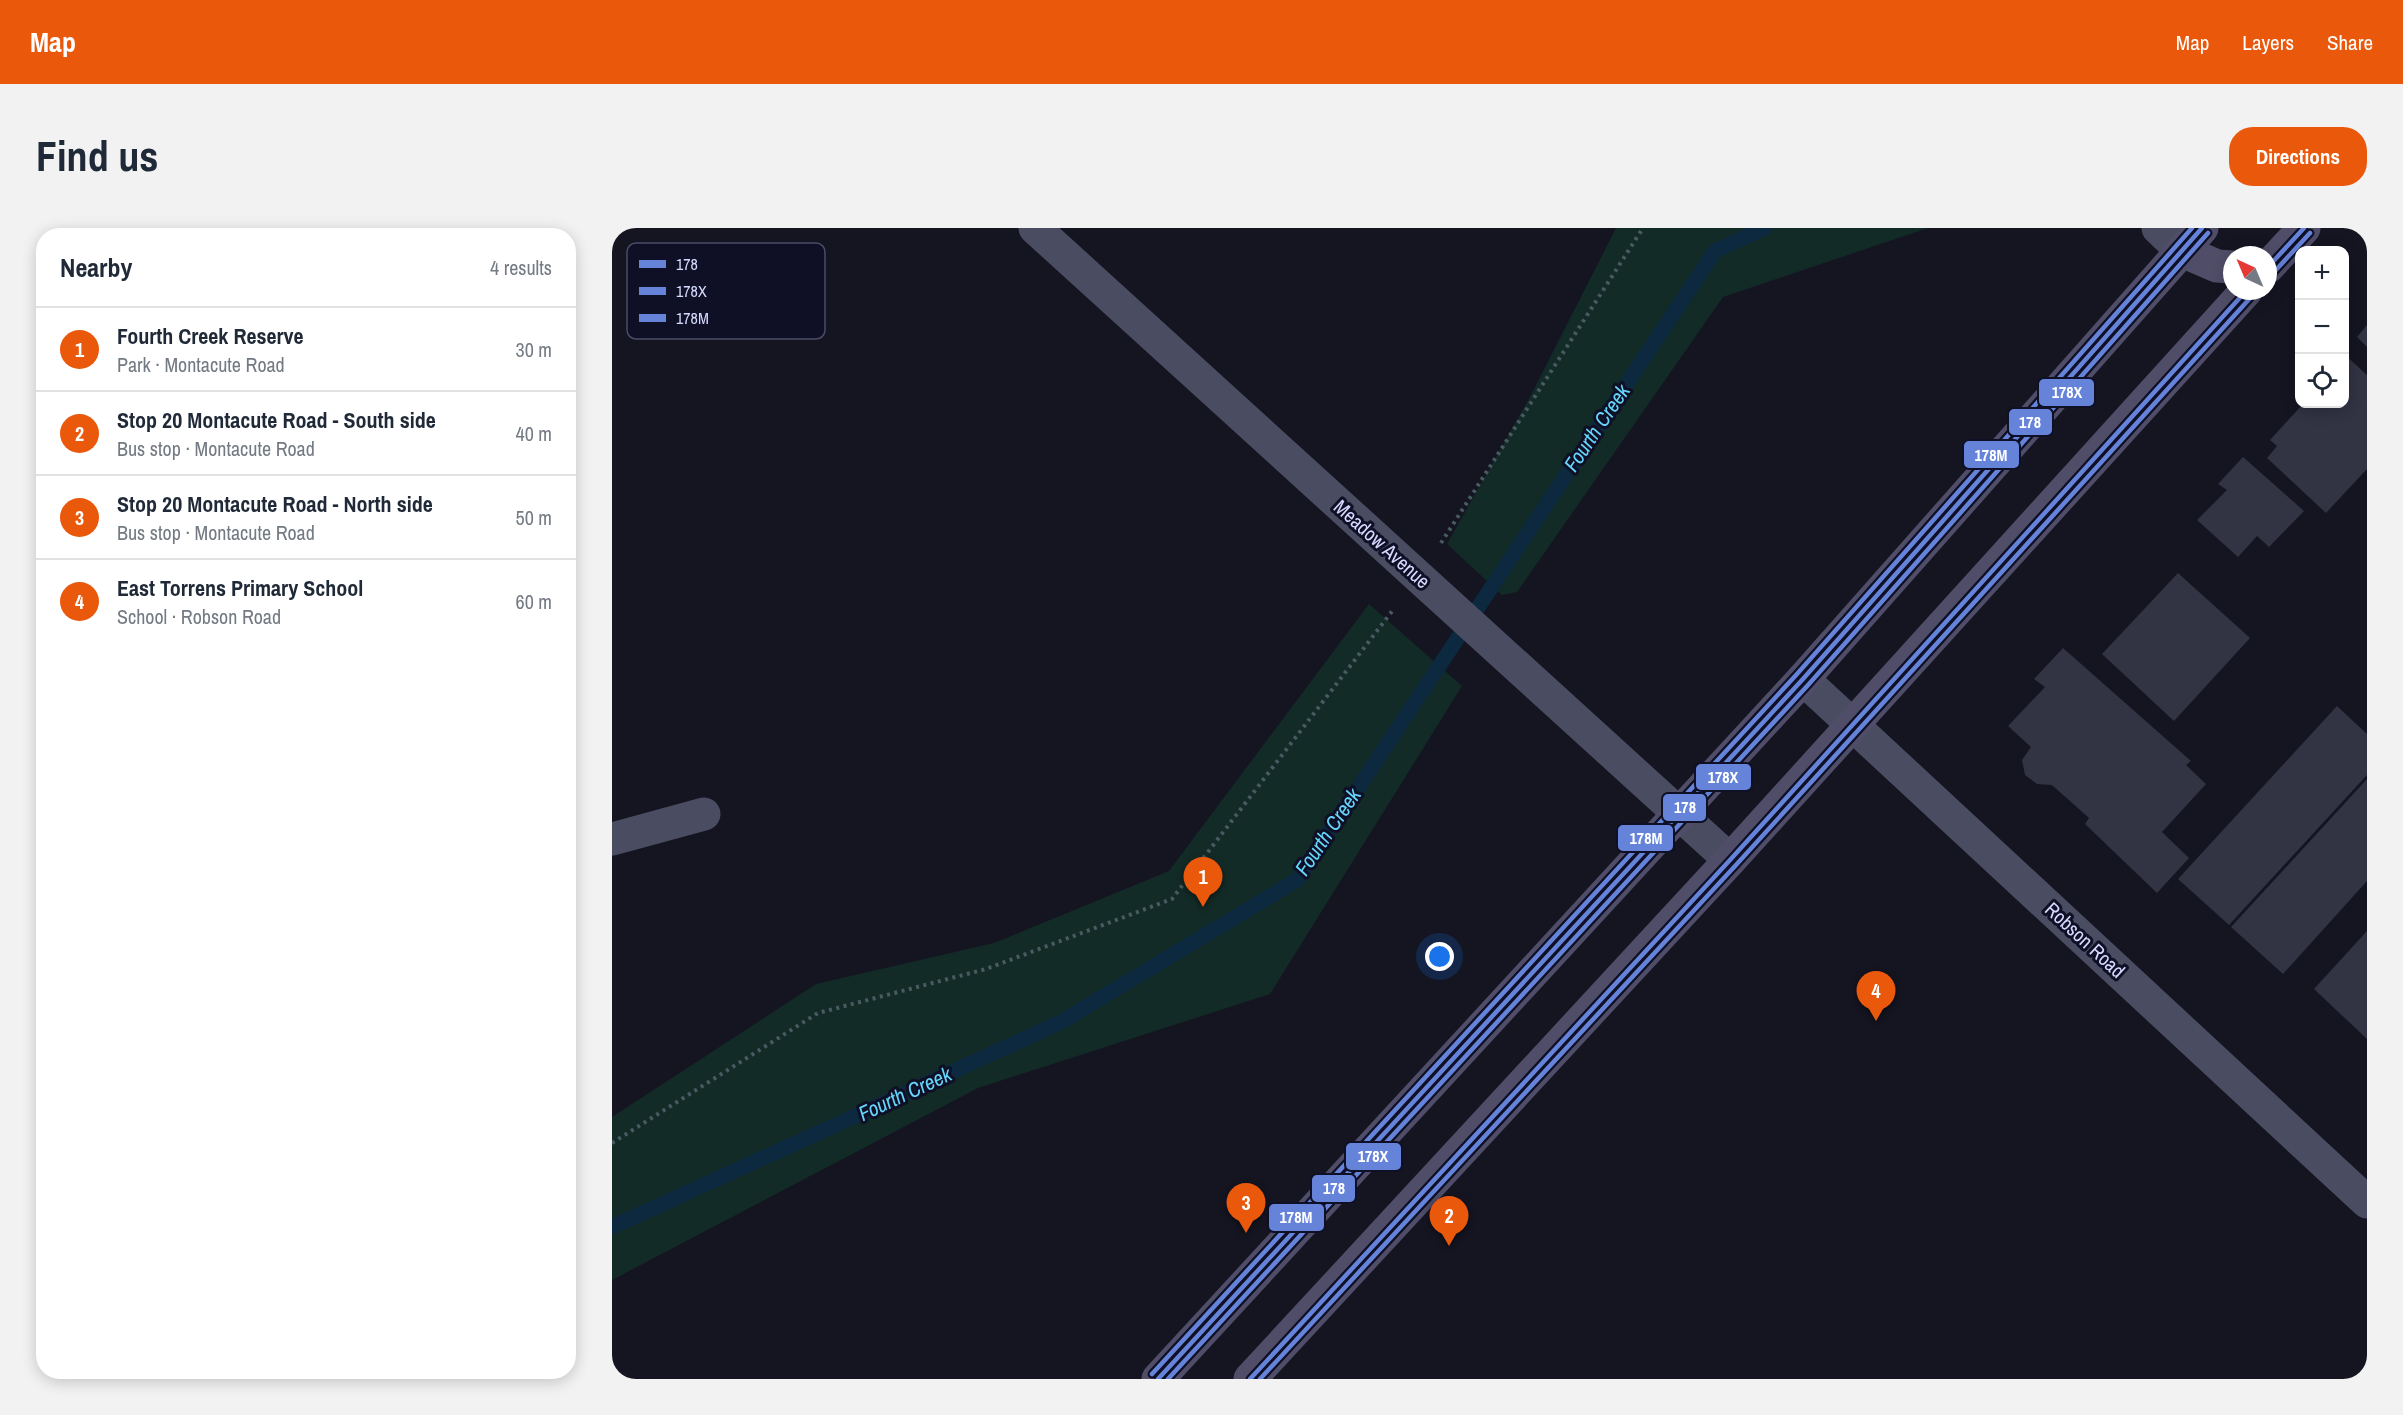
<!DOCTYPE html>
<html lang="en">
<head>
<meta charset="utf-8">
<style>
	body { margin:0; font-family:"Archivo Narrow",sans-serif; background:#f2f2f3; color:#1f2937 }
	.controls { position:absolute; right:18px; top:18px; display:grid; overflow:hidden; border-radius:12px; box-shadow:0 3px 15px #0003 }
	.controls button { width:54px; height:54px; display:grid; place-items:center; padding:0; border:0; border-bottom:2px solid #e0e1e3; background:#fff; color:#1f2937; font:30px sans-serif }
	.compass { position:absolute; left:1611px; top:18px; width:54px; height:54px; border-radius:50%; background:#fff; box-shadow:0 3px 15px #0003; rotate:316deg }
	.you { position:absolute; left:828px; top:729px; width:21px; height:21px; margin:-15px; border:4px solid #fff; border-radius:50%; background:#1a73e8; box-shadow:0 0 0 9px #1a73e833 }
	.badge { display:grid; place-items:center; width:39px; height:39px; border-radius:50%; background:#ea580c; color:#fff; font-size:20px; font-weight:700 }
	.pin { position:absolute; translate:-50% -50px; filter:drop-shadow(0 2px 3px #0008) }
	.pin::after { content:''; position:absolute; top:32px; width:21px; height:18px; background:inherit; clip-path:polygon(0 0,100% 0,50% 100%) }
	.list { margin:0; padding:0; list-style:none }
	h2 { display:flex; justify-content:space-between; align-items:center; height:78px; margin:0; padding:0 24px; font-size:26px }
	h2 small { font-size:20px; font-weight:400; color:#747a83 }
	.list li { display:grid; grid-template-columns:39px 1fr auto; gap:18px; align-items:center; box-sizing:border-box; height:84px; padding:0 24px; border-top:2px solid #e0e1e3 }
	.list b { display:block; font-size:22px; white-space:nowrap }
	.list p { margin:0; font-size:20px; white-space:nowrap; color:#747a83 }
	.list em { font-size:20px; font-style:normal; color:#747a83 }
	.icon { flex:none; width:33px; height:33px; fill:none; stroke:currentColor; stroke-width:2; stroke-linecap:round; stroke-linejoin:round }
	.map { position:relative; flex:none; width:1755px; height:1151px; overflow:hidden; border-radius:24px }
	header { display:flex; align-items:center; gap:36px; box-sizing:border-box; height:84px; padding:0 30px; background:#ea580c; color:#fff }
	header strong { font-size:28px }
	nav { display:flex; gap:33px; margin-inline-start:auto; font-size:21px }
	.intro { display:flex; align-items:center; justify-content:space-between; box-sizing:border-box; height:144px; padding:0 36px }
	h1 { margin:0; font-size:42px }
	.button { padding:15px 27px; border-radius:24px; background:#ea580c; color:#fff; font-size:21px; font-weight:700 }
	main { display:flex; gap:36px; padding:0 36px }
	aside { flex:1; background:#fff; border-radius:24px; box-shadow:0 3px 15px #0003 }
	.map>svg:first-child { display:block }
</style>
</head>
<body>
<header>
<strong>Map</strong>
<nav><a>Map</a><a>Layers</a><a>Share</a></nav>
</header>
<div class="intro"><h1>Find us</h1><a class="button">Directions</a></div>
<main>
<aside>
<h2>Nearby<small>4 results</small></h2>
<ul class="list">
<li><span class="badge">1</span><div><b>Fourth Creek Reserve</b><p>Park · Montacute Road</p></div><em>30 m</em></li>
<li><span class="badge">2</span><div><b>Stop 20 Montacute Road - South side</b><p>Bus stop · Montacute Road</p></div><em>40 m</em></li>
<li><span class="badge">3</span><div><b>Stop 20 Montacute Road - North side</b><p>Bus stop · Montacute Road</p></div><em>50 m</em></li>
<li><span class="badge">4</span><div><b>East Torrens Primary School</b><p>School · Robson Road</p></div><em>60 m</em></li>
</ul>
</aside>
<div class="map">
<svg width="1755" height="1151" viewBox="0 0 1755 1151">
	<rect width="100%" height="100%" fill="#141521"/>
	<g fill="#132b27">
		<polygon points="1004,0 1316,0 1111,69 905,364 890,367 835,316 918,169"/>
		<polygon points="757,376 850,458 658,766 366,860 0,1052 0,889 204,756 382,715 557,643"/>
	</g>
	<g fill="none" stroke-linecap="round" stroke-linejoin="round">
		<polyline stroke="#0c2940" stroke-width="15" points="0,999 449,794 685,652 1103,23 1153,0"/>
	</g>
	<g fill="#323343">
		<polygon points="1755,97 1755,119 1745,109"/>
		<polygon points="1732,126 1755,147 1755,241 1714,285 1655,230 1665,218 1658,212 1691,176 1732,176"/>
		<polygon points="1631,229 1692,283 1657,319 1645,308 1626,329 1585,292 1615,262 1606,256"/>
		<polygon points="1566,345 1638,410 1562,493 1490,426"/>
		<polygon points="1451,420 1579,533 1574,537 1594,556 1550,604 1577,630 1545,665 1473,596 1477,590 1440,557 1425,556 1413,547 1410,532 1419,519 1396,498 1433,459 1422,451"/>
		<polygon points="1725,478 1755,506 1755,547 1617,697 1566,651"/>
		<polygon points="1755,551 1755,653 1671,746 1619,699"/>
		<polygon points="1755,703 1755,811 1702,761"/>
	</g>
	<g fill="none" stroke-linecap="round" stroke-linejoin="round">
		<g stroke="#495b62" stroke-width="4" stroke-dasharray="3 4.5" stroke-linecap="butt">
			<polyline points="829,315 1031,0"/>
			<polyline points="0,915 206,785 374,741 560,671 781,382"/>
		</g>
		<g stroke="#4a4d61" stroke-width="33">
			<polyline points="423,0 1118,632"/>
			<polyline points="1546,0 1570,23"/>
			<polyline points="1191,451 1755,974"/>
			<polyline points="0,611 92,586"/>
		</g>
		<g stroke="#504d68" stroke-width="33">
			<polyline points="1570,23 1605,38 1620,39"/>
			<polyline points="1656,39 1692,0"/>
			<polyline points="546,1151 1191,451 1590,0"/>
			<polyline points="638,1151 1118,632 1634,63"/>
		</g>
		<g stroke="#0f1026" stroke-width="9">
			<g id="bus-1">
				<polyline points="1656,39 1692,0"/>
				<polyline points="546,1151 1191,451 1590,0"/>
				<polyline points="638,1151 1118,632 1634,63"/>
			</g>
		</g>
		<g stroke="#0f1026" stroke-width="9">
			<g id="bus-2">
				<polyline points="1662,44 1698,5"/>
				<polyline points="556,1151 1197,456 1596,5"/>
				<polyline points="648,1151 1124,637 1640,68"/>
			</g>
		</g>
		<g stroke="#0f1026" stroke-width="9">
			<polyline id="bus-3" points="540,1146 1185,446 1580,0"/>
		</g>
		<use href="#bus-1" stroke="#6683da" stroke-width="4.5"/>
		<use href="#bus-2" stroke="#6683da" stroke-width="4.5"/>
		<use href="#bus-3" stroke="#6683da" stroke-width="4.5"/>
	</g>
	<g text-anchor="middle" stroke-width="6" stroke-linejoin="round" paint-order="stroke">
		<g font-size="20" fill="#d5d9fe" stroke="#0f1026">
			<text transform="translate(770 316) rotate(42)" y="7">Meadow Avenue</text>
			<text transform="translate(1473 712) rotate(43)" y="7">Robson Road</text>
		</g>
		<g font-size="21" font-style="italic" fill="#65d6fc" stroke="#0f1026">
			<text transform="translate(985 200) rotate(-56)" y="7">Fourth Creek</text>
			<text transform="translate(716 604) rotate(-56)" y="7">Fourth Creek</text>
			<text transform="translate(293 866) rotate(-25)" y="7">Fourth Creek</text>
		</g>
	</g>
	<rect x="15" y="15" width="198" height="96" rx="9" fill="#0f1026" stroke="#4a4c67" stroke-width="1.5"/>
	<rect x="27" y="32" width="27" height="8" fill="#6683da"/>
	<rect x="27" y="59" width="27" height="8" fill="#6683da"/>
	<rect x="27" y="86" width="27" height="8" fill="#6683da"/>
	<g font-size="16" fill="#d5d9fe">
		<text x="64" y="42">178</text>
		<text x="64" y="69">178X</text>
		<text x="64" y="96">178M</text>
	</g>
	<g stroke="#0f1026" stroke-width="2">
		<rect x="1426" y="150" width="57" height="29" rx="6" fill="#6683da"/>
		<rect x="1396" y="180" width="45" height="28" rx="6" fill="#6683da"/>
		<rect x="1351" y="212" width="57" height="29" rx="6" fill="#6683da"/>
		<rect x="1083" y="535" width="57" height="28" rx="6" fill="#6683da"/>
		<rect x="1050" y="565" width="45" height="29" rx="6" fill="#6683da"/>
		<rect x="1005" y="596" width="57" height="28" rx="6" fill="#6683da"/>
		<rect x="733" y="914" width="57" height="29" rx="6" fill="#6683da"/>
		<rect x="699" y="946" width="45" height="29" rx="6" fill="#6683da"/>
		<rect x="656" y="975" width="57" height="29" rx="6" fill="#6683da"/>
	</g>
	<g font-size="16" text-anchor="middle" font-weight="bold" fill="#fff">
		<text x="1455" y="170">178X</text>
		<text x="1418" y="200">178</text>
		<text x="1379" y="233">178M</text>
		<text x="1111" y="555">178X</text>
		<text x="1073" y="585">178</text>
		<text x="1034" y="616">178M</text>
		<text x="761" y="934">178X</text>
		<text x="722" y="966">178</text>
		<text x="684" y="995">178M</text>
	</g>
</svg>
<div class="controls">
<button>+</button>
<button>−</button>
<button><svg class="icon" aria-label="locate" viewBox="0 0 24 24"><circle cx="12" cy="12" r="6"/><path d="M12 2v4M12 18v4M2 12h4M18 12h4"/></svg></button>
</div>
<svg class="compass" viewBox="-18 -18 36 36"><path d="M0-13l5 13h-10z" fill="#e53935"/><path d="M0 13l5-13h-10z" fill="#747a83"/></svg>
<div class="you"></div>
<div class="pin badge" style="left:591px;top:679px">1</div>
<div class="pin badge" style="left:837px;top:1018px">2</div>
<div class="pin badge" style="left:634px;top:1005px">3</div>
<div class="pin badge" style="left:1264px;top:793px">4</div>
</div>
</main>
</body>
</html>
